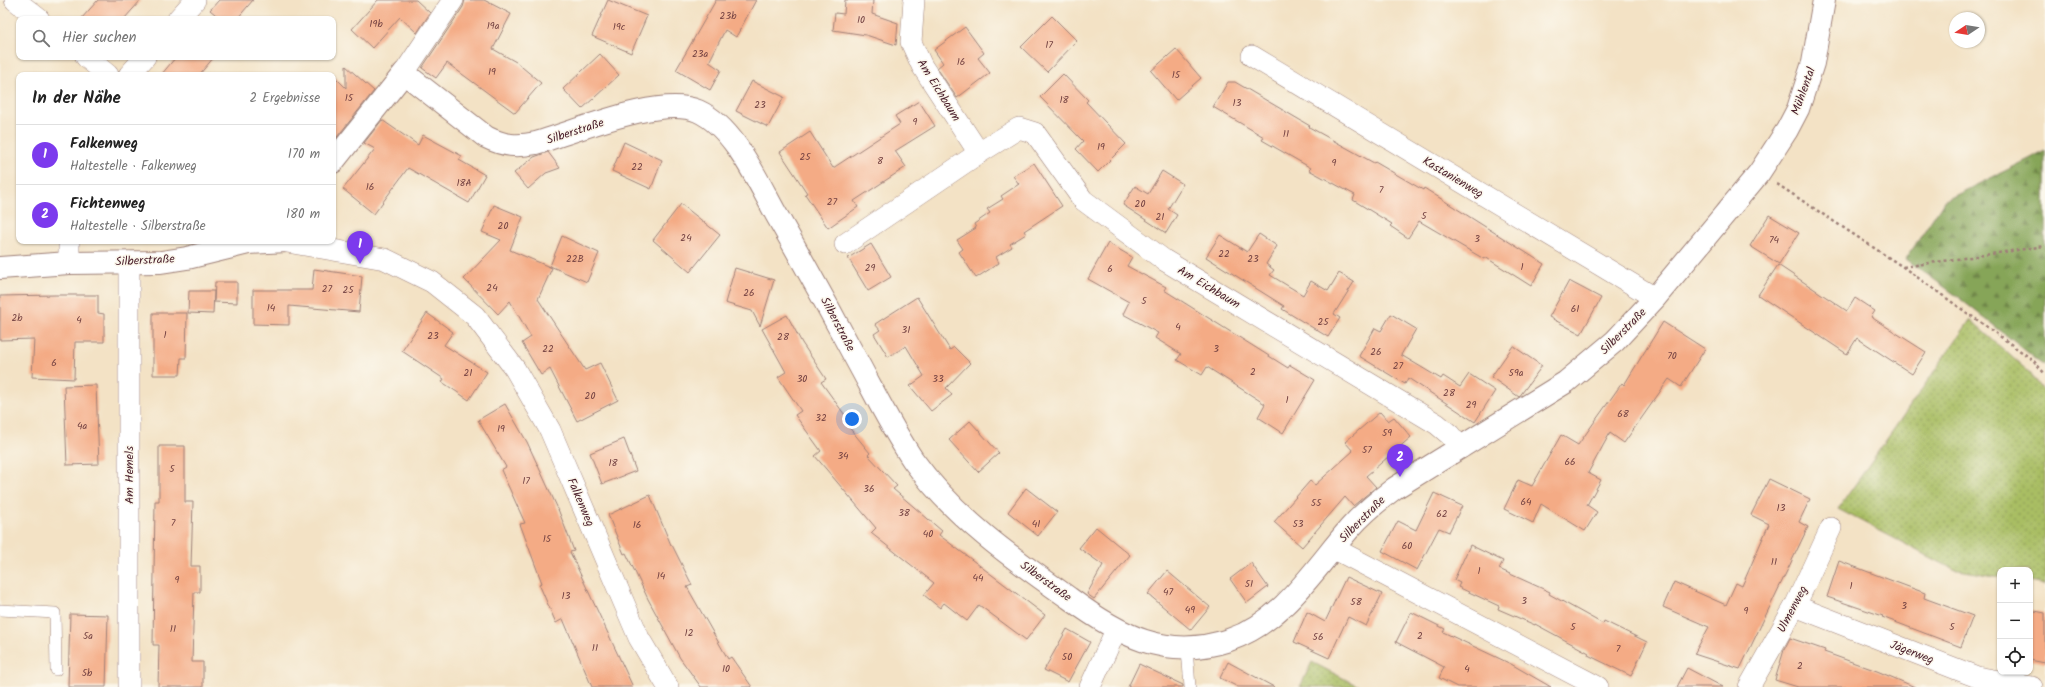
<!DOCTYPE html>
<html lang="de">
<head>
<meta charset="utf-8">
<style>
	body { margin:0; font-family:Kalam,sans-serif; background:#f6f6f6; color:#222 }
	.controls { position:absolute; right:12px; bottom:12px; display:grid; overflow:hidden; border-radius:8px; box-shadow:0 1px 3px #0004 }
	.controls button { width:36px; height:36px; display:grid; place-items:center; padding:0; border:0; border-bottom:1px solid #e0e0e0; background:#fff; color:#222; font:20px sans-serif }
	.compass { position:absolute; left:1949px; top:12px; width:36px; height:36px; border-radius:50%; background:#fff; box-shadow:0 1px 3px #0004; rotate:258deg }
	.you { position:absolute; left:852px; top:419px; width:14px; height:14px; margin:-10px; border:3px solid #fff; border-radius:50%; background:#1a73e8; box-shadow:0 0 0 6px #1a73e833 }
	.badge { display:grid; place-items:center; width:26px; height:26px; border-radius:50%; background:#7c3aed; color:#fff; font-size:13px; font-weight:700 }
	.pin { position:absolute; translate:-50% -33px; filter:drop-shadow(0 1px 2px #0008) }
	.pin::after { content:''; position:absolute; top:21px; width:14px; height:12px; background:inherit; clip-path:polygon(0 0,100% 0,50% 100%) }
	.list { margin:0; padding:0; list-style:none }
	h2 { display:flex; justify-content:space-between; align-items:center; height:52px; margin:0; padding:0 16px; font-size:17px }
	h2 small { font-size:13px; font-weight:400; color:#767676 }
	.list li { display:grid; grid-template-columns:26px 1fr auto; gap:12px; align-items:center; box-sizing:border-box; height:60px; padding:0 16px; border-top:1px solid #e0e0e0 }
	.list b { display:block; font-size:15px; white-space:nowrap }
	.list p { margin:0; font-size:13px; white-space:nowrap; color:#767676 }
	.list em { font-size:13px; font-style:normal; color:#767676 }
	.icon { flex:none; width:22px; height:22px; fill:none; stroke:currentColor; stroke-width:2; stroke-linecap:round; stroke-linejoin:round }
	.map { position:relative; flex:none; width:2045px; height:687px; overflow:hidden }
	.search { position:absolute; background:#fff; box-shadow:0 1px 3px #0004; left:16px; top:16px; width:320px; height:44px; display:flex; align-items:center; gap:10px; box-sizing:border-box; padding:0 14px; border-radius:8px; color:#767676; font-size:15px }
	.panel { position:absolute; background:#fff; box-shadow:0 1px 3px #0004; left:16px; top:72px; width:320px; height:172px; border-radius:8px }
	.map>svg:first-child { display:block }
</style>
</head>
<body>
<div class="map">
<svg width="2045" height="687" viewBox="0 0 2045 687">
	<defs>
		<pattern id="grass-dots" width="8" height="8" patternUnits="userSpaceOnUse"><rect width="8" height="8" fill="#a9be63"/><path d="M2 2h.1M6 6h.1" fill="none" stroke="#8c9a52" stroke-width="1.8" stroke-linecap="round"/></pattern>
		<pattern id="forest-firs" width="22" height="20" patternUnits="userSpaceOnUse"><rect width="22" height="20" fill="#86a559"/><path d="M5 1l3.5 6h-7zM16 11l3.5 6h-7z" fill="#70864a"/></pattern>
	</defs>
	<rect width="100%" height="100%" fill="#fbf7ec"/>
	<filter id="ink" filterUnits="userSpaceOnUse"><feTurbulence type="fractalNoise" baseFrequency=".025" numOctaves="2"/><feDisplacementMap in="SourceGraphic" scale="8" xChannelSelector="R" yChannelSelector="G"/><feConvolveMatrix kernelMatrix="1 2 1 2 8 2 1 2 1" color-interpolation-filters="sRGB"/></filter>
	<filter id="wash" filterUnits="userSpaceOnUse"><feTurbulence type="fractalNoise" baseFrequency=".012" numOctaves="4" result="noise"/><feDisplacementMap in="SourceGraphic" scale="16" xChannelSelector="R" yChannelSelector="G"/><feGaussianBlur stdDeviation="0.9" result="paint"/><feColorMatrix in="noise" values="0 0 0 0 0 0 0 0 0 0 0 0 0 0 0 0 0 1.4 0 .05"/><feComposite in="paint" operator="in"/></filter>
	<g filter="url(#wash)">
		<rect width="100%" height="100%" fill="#f3e2c5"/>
		<g fill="url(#grass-dots)" stroke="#7a6e47">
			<polygon points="1970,320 2030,373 2045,395 2045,585 2030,582 2030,570 2000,570 2000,577 1953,569 1838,509"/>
			<polygon points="1312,662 1360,687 1300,687"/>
		</g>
		<polygon fill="url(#forest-firs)" stroke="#686242" points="2045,151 2045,366 1954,294 1906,259 1944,201"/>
		<g id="blocks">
			<g fill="#f4ab85">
				<polygon points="98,0 141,0 124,19 81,19"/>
				<polygon points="219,0 253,0 237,19 221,19 210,10"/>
				<polygon points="378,0 416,0 430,13 417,33 400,17 372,48 352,29"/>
				<polygon points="465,0 484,0 511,14 493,49 516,62 541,83 515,113 447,63 436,78 422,68 463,7"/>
				<polygon points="608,0 647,16 631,53 592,36"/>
				<polygon points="716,0 756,0 736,37 725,30 709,62 721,70 710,90 676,70"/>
				<polygon points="845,0 873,0 872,14 898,23 896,45 866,35 833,30 835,13 844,14"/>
				<polygon points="1052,16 1077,41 1047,72 1021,47"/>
				<polygon points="965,27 984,53 978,58 990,73 957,98 937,68 943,63 934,50"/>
				<polygon points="1176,49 1201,78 1176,100 1151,71"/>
				<polygon points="600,54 619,75 582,109 563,89"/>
				<polygon points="176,57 214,57 199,75 161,75"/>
				<polygon points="346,66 374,91 333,142 333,75 346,88"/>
				<polygon points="1063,74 1088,100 1086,102 1126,144 1098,172 1076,149 1083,141 1040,97"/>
				<polygon points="752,81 784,97 768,127 736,111"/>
				<polygon points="1228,82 1235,82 1310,126 1309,127 1374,163 1375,162 1423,190 1424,188 1544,264 1531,286 1485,257 1484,259 1419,221 1408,238 1390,226 1392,224 1353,200 1355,195 1309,170 1311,168 1262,140 1264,137 1213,107"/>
				<polygon points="919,101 935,126 895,151 906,167 854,201 858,207 828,228 805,194 807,193 780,152 810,132 833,168 900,124 895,116"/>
				<polygon points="382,120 418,145 423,135 462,156 459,160 485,175 469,203 408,168 374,214 343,189 375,149 364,143"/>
				<polygon points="624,142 662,160 651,189 612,171"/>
				<polygon points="548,152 560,168 546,173 528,189 514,173 534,157"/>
				<polygon points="1034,163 1062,206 1024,231 1026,234 1010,244 1012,247 996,257 999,263 976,278 959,252 963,249 957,240 976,228 974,224 990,213 987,209 1003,199 1001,196 1019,184 1013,176"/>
				<polygon points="1162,171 1183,184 1168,209 1177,215 1166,233 1123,205 1135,186 1148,194"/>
				<polygon points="681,204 720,235 690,272 653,240"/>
				<polygon points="494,205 523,217 510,250 552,268 538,299 585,370 600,363 618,400 577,421 550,369 541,375 522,343 531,337 510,301 498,314 464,279 501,240 482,232"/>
				<polygon points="1769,215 1799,233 1779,264 1750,246"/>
				<polygon points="1259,234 1277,246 1266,264 1274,270 1270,275 1303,295 1311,281 1328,291 1339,273 1354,282 1334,314 1340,318 1328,337 1282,309 1284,306 1206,257 1220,235 1247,252"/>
				<polygon points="562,236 599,253 587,282 550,266"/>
				<polygon points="1108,243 1132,257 1127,266 1166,287 1164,290 1288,368 1290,365 1315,380 1283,433 1258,417 1265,404 1207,367 1202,375 1177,360 1181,354 1155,338 1158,333 1123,314 1129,302 1088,279"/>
				<polygon points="871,244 891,277 868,291 848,258"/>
				<polygon points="1778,265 1847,311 1855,298 1875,311 1871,317 1926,352 1912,374 1857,338 1847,354 1758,295"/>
				<polygon points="735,268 774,280 760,326 752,311 725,303"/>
				<polygon points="314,269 362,276 359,312 289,306 289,325 253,324 253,290 312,290"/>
				<polygon points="1569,281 1601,298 1581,334 1549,317"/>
				<polygon points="215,282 237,282 237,303 214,302"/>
				<polygon points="189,291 214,291 213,314 188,313"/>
				<polygon points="56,295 98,295 98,313 104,314 104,342 75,342 74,379 32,377 34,339 0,340 0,296"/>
				<polygon points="917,297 950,350 954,347 970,363 946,388 952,395 931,411 910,386 924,376 906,346 888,357 874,334 880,330 875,324"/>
				<polygon points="153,313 187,313 186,358 181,358 180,375 153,375"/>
				<polygon points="427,313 453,332 444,345 487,372 469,400 442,382 444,379 402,351"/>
				<polygon points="1391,314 1416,329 1401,355 1441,379 1443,376 1460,387 1469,374 1495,391 1475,422 1408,378 1405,384 1359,356 1375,328 1381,331"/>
				<polygon points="787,315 802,343 826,379 821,382 847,418 843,420 870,453 868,455 897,486 893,489 942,531 939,535 1045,615 1026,640 979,605 967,621 944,603 940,608 924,595 934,583 871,533 876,528 815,456 821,451 795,415 801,411 778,377 786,372 762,329"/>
				<polygon points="1663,322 1705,349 1681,387 1669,379 1624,443 1610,433 1588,473 1601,480 1587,505 1597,512 1585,531 1541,504 1533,523 1504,509 1518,480 1532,486 1561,435 1578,445 1622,383 1624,385"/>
				<polygon points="1513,346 1542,366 1519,397 1491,377"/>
				<polygon points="96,385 99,464 67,465 64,386"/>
				<polygon points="505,404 527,442 558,509 574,551 570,552 633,687 592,687 563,619 556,623 539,584 542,583 520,524 525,523 501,470 506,467 478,420"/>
				<polygon points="1380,412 1388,421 1394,417 1411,437 1366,476 1376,487 1353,506 1345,497 1302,547 1274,522 1310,481 1315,485 1353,451 1345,442"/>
				<polygon points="970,421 999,453 978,472 949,440"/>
				<polygon points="624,439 636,471 602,484 590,453"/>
				<polygon points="159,446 185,446 185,502 193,502 191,566 200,566 200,592 194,592 192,662 203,662 203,687 158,687 159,645 153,645 155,501 159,501"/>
				<polygon points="1769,479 1810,499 1799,522 1808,527 1740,669 1694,654 1709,627 1663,607 1674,582 1726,605 1736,583 1742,586 1769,524 1751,515"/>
				<polygon points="1026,488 1057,512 1038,536 1008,512"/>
				<polygon points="1434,493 1462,506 1449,532 1439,528 1417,570 1382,551 1398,521 1416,530"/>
				<polygon points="650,495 671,545 672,545 692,585 687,587 728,659 731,657 752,687 701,687 680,658 648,599 626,553 624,554 608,515"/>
				<polygon points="1096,527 1130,555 1094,599 1087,594 1103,565 1079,548"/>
				<polygon points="1470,545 1503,561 1499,569 1550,592 1549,594 1603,624 1604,621 1647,642 1631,676 1588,655 1589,653 1535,624 1535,625 1498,609 1499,606 1458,587 1460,583 1454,580"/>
				<polygon points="1839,561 1925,593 1924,598 1973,616 1961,647 1882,617 1883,616 1827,597"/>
				<polygon points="1251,563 1268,587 1247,603 1230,579"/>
				<polygon points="1167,571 1210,607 1191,630 1148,594"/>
				<polygon points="1346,577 1382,594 1366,626 1348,617 1329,658 1294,642 1307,612 1325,622"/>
				<polygon points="2030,610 2045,613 2045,663 2030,660"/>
				<polygon points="1411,612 1445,629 1443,632 1511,664 1551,687 1457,687 1439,678 1444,667 1396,642"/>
				<polygon points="70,614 108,615 106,687 68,687"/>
				<polygon points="1067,629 1090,642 1068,682 1044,670"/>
				<polygon points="1790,638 1825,650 1824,652 1877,671 1915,687 1798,687 1775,680 1784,650"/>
				<polygon points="1228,662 1274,687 1238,687 1220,678"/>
				<polygon points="1139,664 1183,685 1183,687 1128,687"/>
				<polygon points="1687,668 1723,687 1677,687"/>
			</g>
		</g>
	</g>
	<g filter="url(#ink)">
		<use href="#blocks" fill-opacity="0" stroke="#9e8078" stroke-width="1"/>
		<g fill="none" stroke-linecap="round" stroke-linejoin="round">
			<g stroke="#9e8078" stroke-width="12">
				<g id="service">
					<polyline points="0,610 55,613 56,670"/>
					<polyline points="1187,649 1190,687"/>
				</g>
			</g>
			<g stroke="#9e8078" stroke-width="22">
				<g id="minor">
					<polyline points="15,0 39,19"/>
					<polyline points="914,0 911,42 922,66 979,153"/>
					<polyline points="178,19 195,0"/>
					<polyline points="1252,56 1655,298"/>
					<polyline points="86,57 108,75"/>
					<polyline points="404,73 453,0"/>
					<polyline points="129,75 145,57"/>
					<polyline points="69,241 69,263"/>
					<polyline points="287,242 385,259 432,282 475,316 515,369 550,430 639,638 668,687"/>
					<polyline points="845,244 979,153 1019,128 1035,133 1083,200 1164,260 1437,424 1450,435 1461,448"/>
					<polyline points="1333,548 1598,687"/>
					<polyline points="1795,606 1977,677 2032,687"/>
					<polyline points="129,687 129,262"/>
					<polyline points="1090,687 1116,630"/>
					<polyline points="1749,687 1795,606 1831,528"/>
				</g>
			</g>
			<g stroke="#9e8078" stroke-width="24">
				<g id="tertiary">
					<path d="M333,162L404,73L486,137C504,146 517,147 536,143C575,132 660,95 698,111C734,127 758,182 776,214C804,263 831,312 857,361C875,394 892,429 913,460C954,517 1012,558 1069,598C1119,635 1166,661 1229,640C1283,622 1315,568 1350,528C1363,513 1379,500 1395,488L1566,382L1615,341L1655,298L1759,173L1787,130L1798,109L1813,63L1824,0"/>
					<polyline points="0,268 69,263 161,262 187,258 248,243 287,241"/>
				</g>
			</g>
			<g stroke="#9e8078" stroke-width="2.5" stroke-dasharray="3 3" stroke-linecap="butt">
				<polyline points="1777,184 1903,267 2033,360 2045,374"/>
				<polyline points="1903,267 2045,246"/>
			</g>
			<use href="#service" stroke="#fff" stroke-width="11"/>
			<use href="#minor" stroke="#fff" stroke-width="21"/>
			<use href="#tertiary" stroke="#fff" stroke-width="22"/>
		</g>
	</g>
	<g text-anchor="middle" stroke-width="3" stroke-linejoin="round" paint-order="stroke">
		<g font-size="10" fill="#744242">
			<text x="728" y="19">23b</text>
			<text x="861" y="23">10</text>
			<text x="376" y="27">19b</text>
			<text x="493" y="29">19a</text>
			<text x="619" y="30">19c</text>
			<text x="1049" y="48">17</text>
			<text x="700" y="57">23a</text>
			<text x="961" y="65">16</text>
			<text x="492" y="75">19</text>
			<text x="1176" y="78">15</text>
			<text x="349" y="101">15</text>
			<text x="1064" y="103">18</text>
			<text x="1237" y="106">13</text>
			<text x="760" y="108">23</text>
			<text x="915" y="125">9</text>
			<text x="1286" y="137">11</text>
			<text x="1101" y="150">19</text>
			<text x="805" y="160">25</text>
			<text x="880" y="164">8</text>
			<text x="1334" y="166">9</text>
			<text x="637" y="170">22</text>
			<text x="464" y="186">18A</text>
			<text x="370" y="190">16</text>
			<text x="1381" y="193">7</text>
			<text x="832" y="205">27</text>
			<text x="1140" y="207">20</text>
			<text x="1424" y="219">5</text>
			<text x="1160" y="220">21</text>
			<text x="503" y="229">20</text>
			<text x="686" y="241">24</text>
			<text x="1477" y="242">3</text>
			<text x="1774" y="243">74</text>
			<text x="1224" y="257">22</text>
			<text x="575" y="262">22B</text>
			<text x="1253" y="262">23</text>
			<text x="1522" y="270">1</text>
			<text x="870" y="271">29</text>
			<text x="1110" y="272">6</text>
			<text x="492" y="291">24</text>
			<text x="327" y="292">27</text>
			<text x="348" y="293">25</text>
			<text x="749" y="296">26</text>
			<text x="1144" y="304">5</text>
			<text x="271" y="311">14</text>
			<text x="1575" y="312">61</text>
			<text x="17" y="321">2b</text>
			<text x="79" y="323">4</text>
			<text x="1323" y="325">25</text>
			<text x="1178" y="330">4</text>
			<text x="906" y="333">31</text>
			<text x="165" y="338">1</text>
			<text x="433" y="339">23</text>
			<text x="783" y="340">28</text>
			<text x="548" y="352">22</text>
			<text x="1216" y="352">3</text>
			<text x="1376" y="355">26</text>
			<text x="1672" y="359">70</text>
			<text x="54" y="366">6</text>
			<text x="1398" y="369">27</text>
			<text x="1253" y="375">2</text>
			<text x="468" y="376">21</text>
			<text x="1516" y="376">59a</text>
			<text x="802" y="382">30</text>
			<text x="938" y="382">33</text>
			<text x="1449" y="396">28</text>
			<text x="590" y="399">20</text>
			<text x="1287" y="403">1</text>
			<text x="1471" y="408">29</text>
			<text x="1623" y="417">68</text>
			<text x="821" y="421">32</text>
			<text x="82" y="429">4a</text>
			<text x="501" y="432">19</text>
			<text x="1387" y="436">59</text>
			<text x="1367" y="453">57</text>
			<text x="843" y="459">34</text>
			<text x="1570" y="465">66</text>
			<text x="613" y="466">18</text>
			<text x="172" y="472">5</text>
			<text x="526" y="484">17</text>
			<text x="869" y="492">36</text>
			<text x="1526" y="505">64</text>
			<text x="1316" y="506">55</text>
			<text x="1781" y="511">13</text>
			<text x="904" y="516">38</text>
			<text x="1442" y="517">62</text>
			<text x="173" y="526">7</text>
			<text x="1036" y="527">41</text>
			<text x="1298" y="527">53</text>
			<text x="637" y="528">16</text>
			<text x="928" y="537">40</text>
			<text x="547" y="542">15</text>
			<text x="1407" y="549">60</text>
			<text x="1774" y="565">11</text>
			<text x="1479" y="574">1</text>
			<text x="661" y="579">14</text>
			<text x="978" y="581">44</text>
			<text x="177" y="583">9</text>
			<text x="1249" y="587">51</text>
			<text x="1851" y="589">1</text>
			<text x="1168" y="595">47</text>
			<text x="566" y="599">13</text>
			<text x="1524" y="604">3</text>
			<text x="1356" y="605">58</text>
			<text x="1904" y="609">3</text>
			<text x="1190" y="613">49</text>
			<text x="1746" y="614">9</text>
			<text x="1573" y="630">5</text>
			<text x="1952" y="630">5</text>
			<text x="173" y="632">11</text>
			<text x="689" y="636">12</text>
			<text x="88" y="639">5a</text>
			<text x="1420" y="639">2</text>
			<text x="1318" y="640">56</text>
			<text x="595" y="651">11</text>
			<text x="1618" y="652">7</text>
			<text x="1067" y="660">50</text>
			<text x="1800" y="669">2</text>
			<text x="726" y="672">10</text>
			<text x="1467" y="672">4</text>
			<text x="87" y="676">5b</text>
		</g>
		<g font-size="12" fill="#4a1f2b" stroke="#fbf7ec">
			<text transform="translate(939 90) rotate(58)" y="4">Am Eichbaum</text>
			<text transform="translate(1803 91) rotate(-70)" y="4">Mühlental</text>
			<text transform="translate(575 131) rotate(-18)" y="4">Silberstraße</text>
			<text transform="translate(1453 177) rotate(31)" y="4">Kastanienweg</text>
			<text transform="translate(145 260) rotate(-3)" y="4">Silberstraße</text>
			<text transform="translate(1209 287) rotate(31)" y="4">Am Eichbaum</text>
			<text transform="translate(838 324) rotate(62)" y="4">Silberstraße</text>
			<text transform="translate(1623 331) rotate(-45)" y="4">Silberstraße</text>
			<text transform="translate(129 475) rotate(-90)" y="4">Am Hemels</text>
			<text transform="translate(581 502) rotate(67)" y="4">Falkenweg</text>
			<text transform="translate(1362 519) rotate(-45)" y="4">Silberstraße</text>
			<text transform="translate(1046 581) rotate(36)" y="4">Silberstraße</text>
			<text transform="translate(1792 609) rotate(-62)" y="4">Ulmenweg</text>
			<text transform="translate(1912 652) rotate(21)" y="4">Jägerweg</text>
		</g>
	</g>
</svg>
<div class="controls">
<button>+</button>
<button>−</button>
<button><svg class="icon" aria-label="locate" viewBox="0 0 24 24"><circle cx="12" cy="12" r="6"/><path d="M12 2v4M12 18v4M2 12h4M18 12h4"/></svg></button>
</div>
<svg class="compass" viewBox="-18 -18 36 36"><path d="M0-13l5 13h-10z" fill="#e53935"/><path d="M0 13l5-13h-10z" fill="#767676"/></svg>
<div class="you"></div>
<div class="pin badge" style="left:360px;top:264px">1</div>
<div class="pin badge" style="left:1400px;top:477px">2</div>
<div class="search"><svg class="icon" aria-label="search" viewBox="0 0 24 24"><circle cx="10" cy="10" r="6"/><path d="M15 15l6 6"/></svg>Hier suchen</div>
<section class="panel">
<h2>In der Nähe<small>2 Ergebnisse</small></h2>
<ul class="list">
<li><span class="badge">1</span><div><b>Falkenweg</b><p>Haltestelle · Falkenweg</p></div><em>170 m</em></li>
<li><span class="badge">2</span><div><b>Fichtenweg</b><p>Haltestelle · Silberstraße</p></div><em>180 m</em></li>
</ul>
</section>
</div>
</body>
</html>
